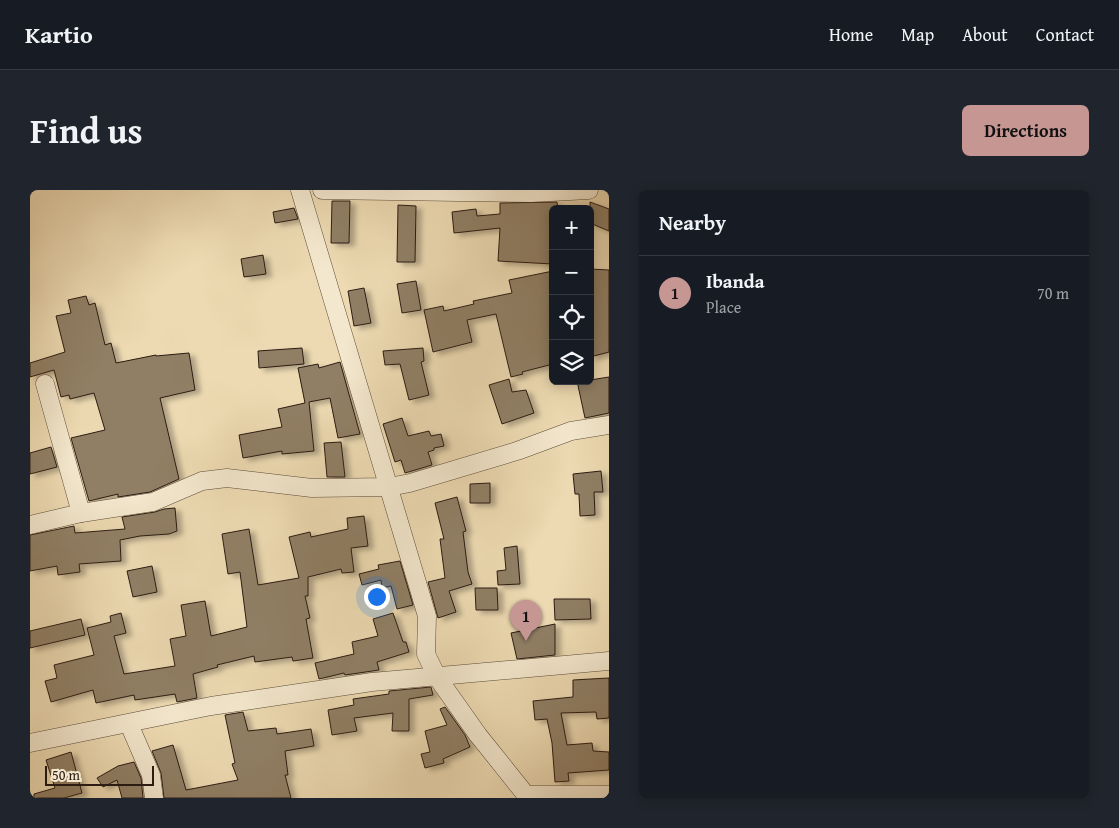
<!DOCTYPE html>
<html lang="en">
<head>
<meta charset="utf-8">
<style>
	body { margin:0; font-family:"Gentium Book Plus",serif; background:#20242c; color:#f1f3f6 }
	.controls { position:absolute; right:15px; top:15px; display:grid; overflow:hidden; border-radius:8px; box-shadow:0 2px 12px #0003 }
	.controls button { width:45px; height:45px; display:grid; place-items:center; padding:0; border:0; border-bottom:1px solid #363941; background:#171b24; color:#f1f3f6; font:25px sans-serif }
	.scale { position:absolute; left:15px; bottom:12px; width:109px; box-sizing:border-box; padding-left:5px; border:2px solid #2c1c12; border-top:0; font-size:14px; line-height:18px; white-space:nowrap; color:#2c1c12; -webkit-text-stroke:4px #f3e7cd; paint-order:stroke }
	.you { position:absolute; left:346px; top:406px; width:18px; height:18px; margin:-12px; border:4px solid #fff; border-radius:50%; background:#1a73e8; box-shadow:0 0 0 8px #1a73e833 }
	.badge { display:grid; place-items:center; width:32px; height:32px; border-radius:50%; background:#c59692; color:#111; font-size:16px; font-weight:700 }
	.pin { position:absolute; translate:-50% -41px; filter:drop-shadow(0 1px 2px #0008) }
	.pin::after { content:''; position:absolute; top:26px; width:18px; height:15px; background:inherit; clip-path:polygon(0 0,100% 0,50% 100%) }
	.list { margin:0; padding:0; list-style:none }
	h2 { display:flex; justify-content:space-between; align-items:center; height:65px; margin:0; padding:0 20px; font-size:21px }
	h2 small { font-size:16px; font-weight:400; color:#9ea1a6 }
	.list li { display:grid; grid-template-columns:32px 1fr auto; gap:15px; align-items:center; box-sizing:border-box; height:75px; padding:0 20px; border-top:1px solid #363941 }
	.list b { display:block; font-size:19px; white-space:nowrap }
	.list p { margin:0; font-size:16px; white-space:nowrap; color:#9ea1a6 }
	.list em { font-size:16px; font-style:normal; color:#9ea1a6 }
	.icon { flex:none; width:28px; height:28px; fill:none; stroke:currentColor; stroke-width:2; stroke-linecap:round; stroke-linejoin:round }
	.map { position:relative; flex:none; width:579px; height:608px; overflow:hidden; border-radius:8px }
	header { display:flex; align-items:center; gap:30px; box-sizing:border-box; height:70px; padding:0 25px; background:#171b24; border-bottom:1px solid #363941 }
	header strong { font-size:24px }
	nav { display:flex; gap:28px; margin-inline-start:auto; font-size:18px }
	.intro { display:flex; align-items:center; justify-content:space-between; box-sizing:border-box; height:120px; padding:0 30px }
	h1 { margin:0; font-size:35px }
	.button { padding:12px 22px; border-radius:8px; background:#c59692; color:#111; font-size:18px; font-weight:700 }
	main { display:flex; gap:30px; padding:0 30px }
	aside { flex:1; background:#171b24; border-radius:8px; box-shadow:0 2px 12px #0003 }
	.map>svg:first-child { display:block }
</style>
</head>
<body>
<header>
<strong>Kartio</strong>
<nav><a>Home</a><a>Map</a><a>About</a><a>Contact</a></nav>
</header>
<div class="intro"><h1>Find us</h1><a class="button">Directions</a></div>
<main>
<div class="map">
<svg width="579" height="608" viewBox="0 0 579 608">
	<defs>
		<filter id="shadow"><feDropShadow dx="5.5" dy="3" stdDeviation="2.5" flood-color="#0004"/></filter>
	</defs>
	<rect width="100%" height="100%" fill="#eddab2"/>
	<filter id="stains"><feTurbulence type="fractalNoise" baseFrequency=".004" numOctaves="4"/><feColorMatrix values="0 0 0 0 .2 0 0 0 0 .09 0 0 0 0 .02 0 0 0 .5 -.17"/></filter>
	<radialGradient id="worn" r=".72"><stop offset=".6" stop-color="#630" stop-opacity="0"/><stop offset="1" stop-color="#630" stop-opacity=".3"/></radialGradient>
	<g fill="#907f65" stroke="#2c1c12" filter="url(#shadow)">
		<polygon points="302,11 320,11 319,53 301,53"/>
		<polygon points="527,12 528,19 523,19 523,74 468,71 470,38 424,43 422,22 446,19 447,26 470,24 470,13"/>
		<polygon points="560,12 579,19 579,41 560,33"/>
		<polygon points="368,15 386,16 385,72 367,72"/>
		<polygon points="264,18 268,29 245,33 243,22"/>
		<polygon points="233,65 236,84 214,87 211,69"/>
		<polygon points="560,79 579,80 579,162 560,167"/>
		<polygon points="523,81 523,174 492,182 493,184 481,187 466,124 437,130 442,152 403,162 394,120 413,116 414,121 444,114 443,111 482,103 479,90"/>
		<polygon points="386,91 391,120 372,123 367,94"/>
		<polygon points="334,98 341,133 324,136 318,101"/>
		<polygon points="56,106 59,115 65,113 75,155 81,153 86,173 126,165 126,166 159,163 165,200 130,208 149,289 120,302 88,307 88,304 59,311 41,248 75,240 64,203 40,209 39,205 31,207 24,180 0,187 0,173 35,162 26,126 41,123 38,110"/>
		<polygon points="272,158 274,174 229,178 228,161"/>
		<polygon points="393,158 394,171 391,172 399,205 379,210 370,174 355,175 353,161"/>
		<polygon points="310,172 330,244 308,248 300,208 279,212 284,261 252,264 252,261 213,268 209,245 252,237 248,219 275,213 268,178 288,174 289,178"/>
		<polygon points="579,187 579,223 555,228 547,191 560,191 560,190"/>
		<polygon points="479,189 482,202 496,200 504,223 472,234 459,195"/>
		<polygon points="372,228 378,246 399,241 401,246 411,244 414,256 404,258 404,260 398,262 402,275 375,283 371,270 365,272 353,234"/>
		<polygon points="311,252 315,287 297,287 294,253"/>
		<polygon points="21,257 27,277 0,284 0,263"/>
		<polygon points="571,281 573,302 564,302 565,325 550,326 549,304 545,304 543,284"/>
		<polygon points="460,293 460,313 440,313 440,294"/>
		<polygon points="427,307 436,341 433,342 438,382 442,394 419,401 426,422 408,428 398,392 415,388 410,349 414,349 405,313"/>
		<polygon points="145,318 147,341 139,344 110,346 90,350 91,371 49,374 50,382 28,385 27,376 0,381 0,345 44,336 45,343 95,339 92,327 125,322 134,319"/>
		<polygon points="334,326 338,356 321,358 324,382 312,383 311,379 278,387 278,406 275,406 280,428 276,429 283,468 263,471 262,467 225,472 224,466 187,475 188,477 163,484 167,508 147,512 145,504 105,510 104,505 66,513 63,500 21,512 15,491 27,488 24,475 64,465 57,438 81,432 80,426 91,423 96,443 84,446 94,484 145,476 140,449 156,446 151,415 175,411 181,446 217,437 210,382 198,384 192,344 219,339 228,395 269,388 259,347 280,342 281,347 318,339 317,328"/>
		<polygon points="487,356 490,394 468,395 467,381 476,380 474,358"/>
		<polygon points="370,371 383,415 367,419 361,396 352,398 351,390 332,395 329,384 349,379 348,375"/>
		<polygon points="122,376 127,402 103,407 97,381"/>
		<polygon points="445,398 467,398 468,420 446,420"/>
		<polygon points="524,409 560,409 561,429 525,430"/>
		<polygon points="363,423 373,452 376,452 379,462 347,472 349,480 315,485 314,483 289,489 285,473 324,464 322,452 348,446 343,429"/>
		<polygon points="51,429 55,445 0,458 0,441"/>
		<polygon points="525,434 525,465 487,469 481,443"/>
		<polygon points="579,488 579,528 567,529 566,522 531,523 537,555 562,553 563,561 579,562 579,580 538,583 539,591 525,592 522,553 517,529 505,530 503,511 543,507 543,490"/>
		<polygon points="401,497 403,505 379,509 379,541 362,541 363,523 324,528 327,541 302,545 298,520 324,515 323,509 359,504 359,501"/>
		<polygon points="415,517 435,545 440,557 413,569 414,573 395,578 391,564 400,562 395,541 417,535 410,519"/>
		<polygon points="213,522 218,541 246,538 247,544 281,539 284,556 255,561 258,585 255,585 261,608 134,608 131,583 122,561 143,555 156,600 208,590 202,574 205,573 195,525"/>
		<polygon points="41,562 52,603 34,608 4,608 4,604 25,598 16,570"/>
		<polygon points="104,572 111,588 113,608 92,608 87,590 73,597 67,588 88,576"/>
	</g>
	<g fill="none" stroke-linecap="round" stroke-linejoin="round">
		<g stroke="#5c4c3a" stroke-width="19">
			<g id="minor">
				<polyline points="270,0 397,426 396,464 407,487 448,545 496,605 579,605"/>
				<polyline points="292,0 501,3 559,0"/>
				<polyline points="15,194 51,323"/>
				<polyline points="0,335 51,323 123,312 172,291 197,288 282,298 359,297 380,293 487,261 541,241 579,235"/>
				<polyline points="99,534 121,585 124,608"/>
				<polyline points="0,553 181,516 342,492 579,471"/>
			</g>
		</g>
		<use href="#minor" stroke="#f3e7cd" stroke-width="18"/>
	</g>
	<rect width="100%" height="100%" filter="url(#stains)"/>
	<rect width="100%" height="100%" fill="url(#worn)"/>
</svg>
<div class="controls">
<button>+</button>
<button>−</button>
<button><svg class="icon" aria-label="locate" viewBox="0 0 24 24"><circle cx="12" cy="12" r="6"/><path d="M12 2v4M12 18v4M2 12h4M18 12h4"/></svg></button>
<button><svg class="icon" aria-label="layers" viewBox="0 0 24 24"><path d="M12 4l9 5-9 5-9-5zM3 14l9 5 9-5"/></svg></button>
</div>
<div class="scale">50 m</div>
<div class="you"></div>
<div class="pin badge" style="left:496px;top:451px">1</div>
</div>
<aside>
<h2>Nearby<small></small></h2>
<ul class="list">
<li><span class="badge">1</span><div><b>Ibanda</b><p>Place</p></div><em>70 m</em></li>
</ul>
</aside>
</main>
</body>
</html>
